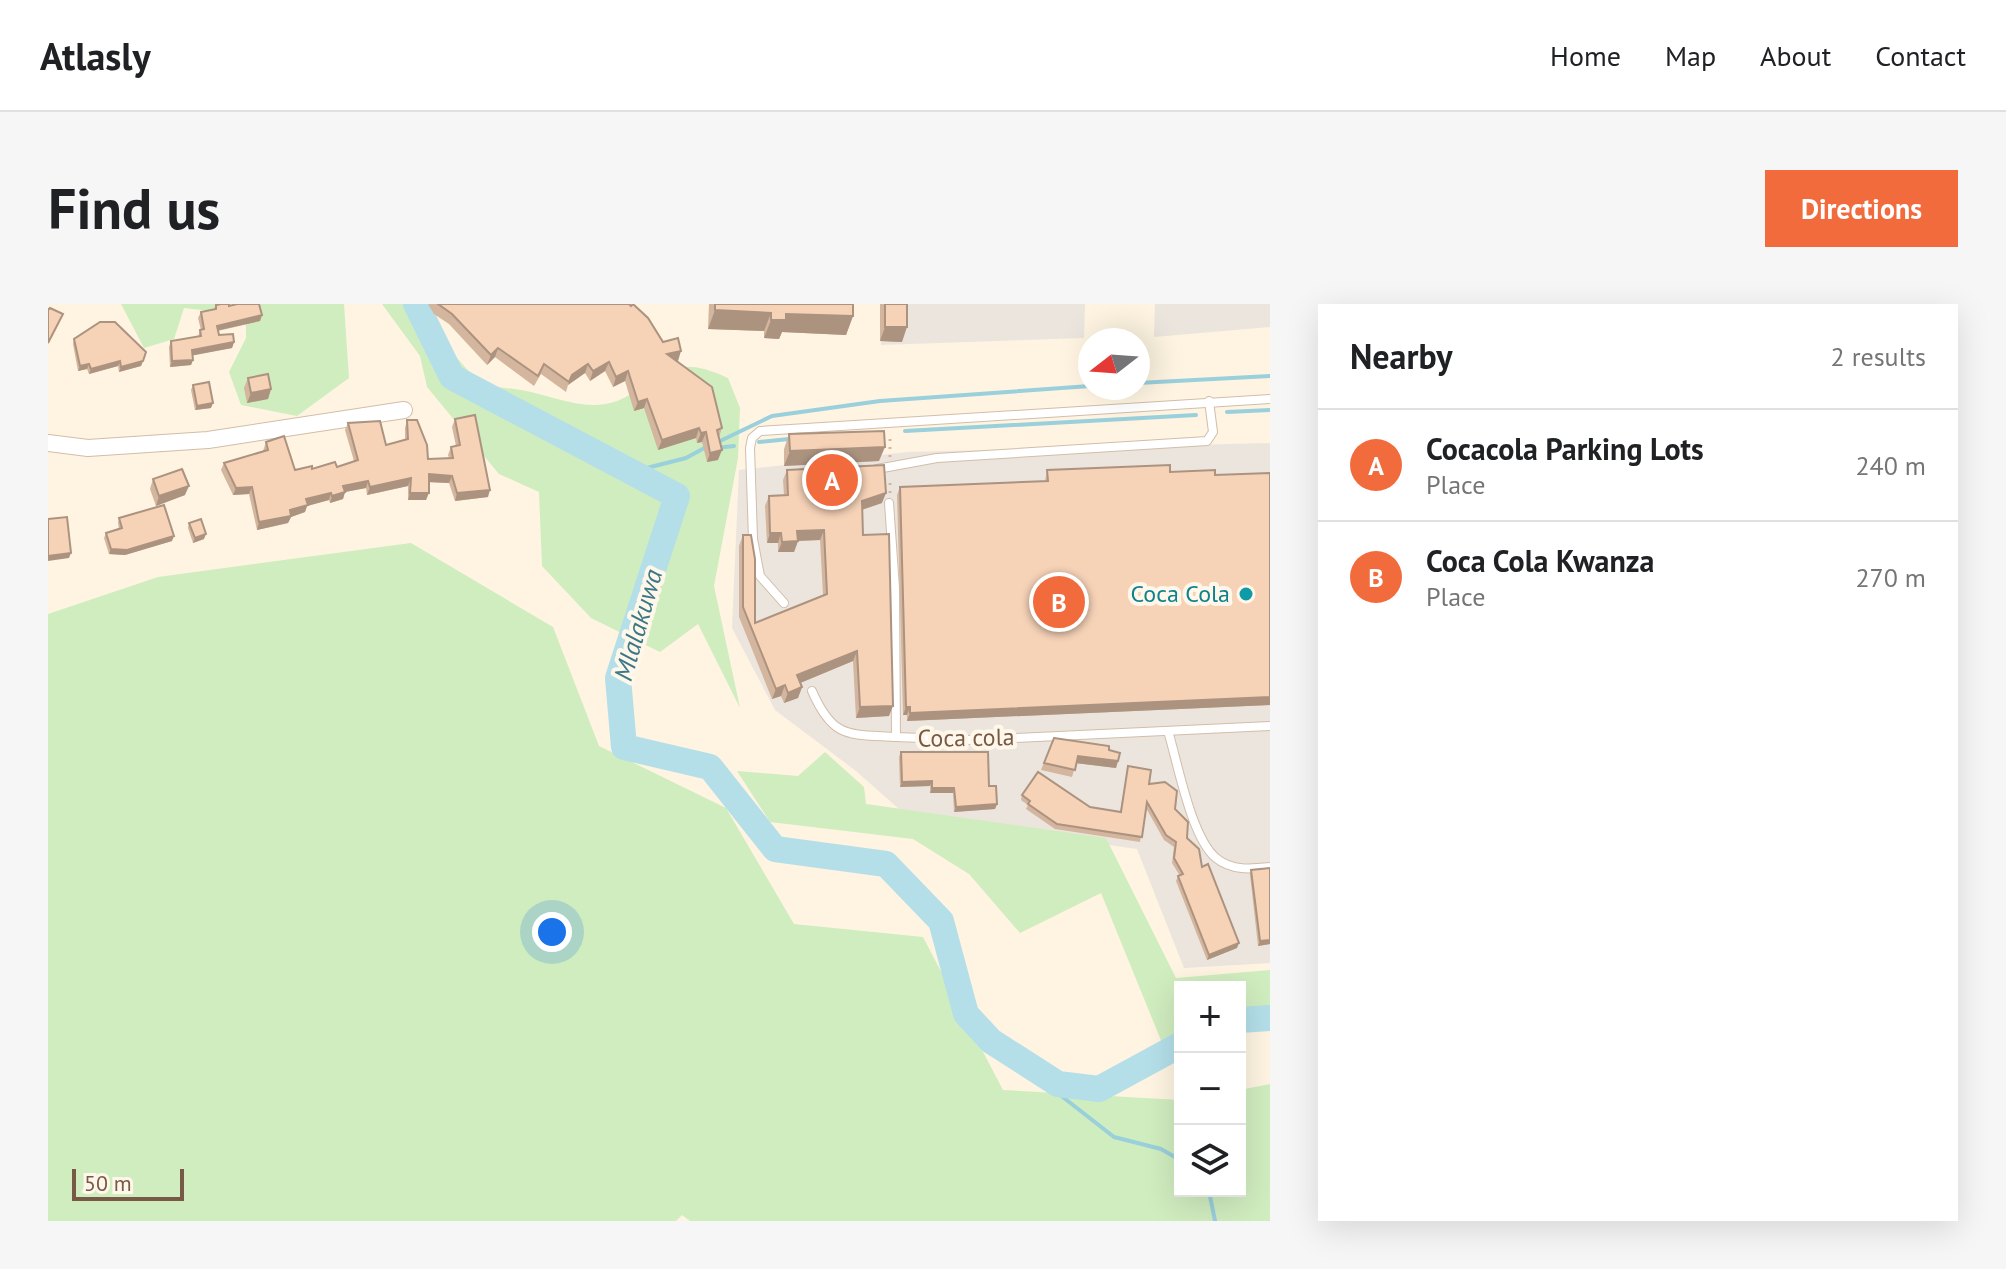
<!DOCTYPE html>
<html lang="en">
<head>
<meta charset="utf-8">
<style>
	body { margin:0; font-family:"PT Sans",sans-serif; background:#f6f6f6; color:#202124 }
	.controls { position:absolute; right:24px; bottom:24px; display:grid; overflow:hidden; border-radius:0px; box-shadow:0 8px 32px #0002 }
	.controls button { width:72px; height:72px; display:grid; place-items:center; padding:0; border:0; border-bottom:2px solid #e0e0e0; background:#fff; color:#202124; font:40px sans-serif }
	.compass { position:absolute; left:1030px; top:24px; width:72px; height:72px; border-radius:50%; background:#fff; box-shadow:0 8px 32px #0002; rotate:253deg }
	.scale { position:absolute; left:24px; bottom:20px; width:112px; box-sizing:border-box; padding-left:8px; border:4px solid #775946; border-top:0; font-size:22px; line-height:28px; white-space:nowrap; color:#775946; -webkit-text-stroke:6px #fff7e9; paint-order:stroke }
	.you { position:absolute; left:504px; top:628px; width:28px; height:28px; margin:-20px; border:6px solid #fff; border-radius:50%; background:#1a73e8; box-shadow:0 0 0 12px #1a73e833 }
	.badge { display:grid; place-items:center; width:52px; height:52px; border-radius:50%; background:#f26b3c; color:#fff; font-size:26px; font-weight:700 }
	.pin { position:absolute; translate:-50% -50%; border:4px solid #fff; box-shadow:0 2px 8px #0006 }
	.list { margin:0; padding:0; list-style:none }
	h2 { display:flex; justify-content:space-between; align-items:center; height:104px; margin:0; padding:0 32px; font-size:34px }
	h2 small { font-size:26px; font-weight:400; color:#757577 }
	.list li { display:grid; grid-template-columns:52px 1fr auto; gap:24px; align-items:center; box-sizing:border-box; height:112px; padding:0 32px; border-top:2px solid #e0e0e0 }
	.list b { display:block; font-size:30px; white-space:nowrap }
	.list p { margin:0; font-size:26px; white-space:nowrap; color:#757577 }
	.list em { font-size:26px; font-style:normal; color:#757577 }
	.icon { flex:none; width:44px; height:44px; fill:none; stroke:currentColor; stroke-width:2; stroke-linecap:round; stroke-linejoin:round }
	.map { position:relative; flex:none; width:1222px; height:917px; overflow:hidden; border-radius:0px }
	header { display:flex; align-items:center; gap:48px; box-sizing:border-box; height:112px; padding:0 40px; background:#fff; border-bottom:2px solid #e0e0e0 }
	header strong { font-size:38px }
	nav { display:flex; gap:44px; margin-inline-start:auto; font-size:28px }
	.intro { display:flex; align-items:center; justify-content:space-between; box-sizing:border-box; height:192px; padding:0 48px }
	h1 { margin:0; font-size:56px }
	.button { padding:20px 36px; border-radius:0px; background:#f26b3c; color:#fff; font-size:28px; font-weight:700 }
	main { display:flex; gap:48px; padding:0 48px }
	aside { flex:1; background:#fff; border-radius:0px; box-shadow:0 8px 32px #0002 }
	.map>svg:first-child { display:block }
</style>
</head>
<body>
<header>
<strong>Atlasly</strong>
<nav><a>Home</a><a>Map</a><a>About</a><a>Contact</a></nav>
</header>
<div class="intro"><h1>Find us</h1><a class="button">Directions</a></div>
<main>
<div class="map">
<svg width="1222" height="917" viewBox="0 0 1222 917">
	<rect width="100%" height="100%" fill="#fef4e1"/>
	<g fill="#ece5dd">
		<polygon points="834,0 1037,0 1036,34 833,41"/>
		<polygon points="1107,0 1222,0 1222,23 1106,33"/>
		<polygon points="1222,139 1222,659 1136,664 1089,545 860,513 808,467 727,406 684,324 691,166 860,148"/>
	</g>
	<g fill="#d0edbf">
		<polygon points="73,0 296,0 301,74 249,112 193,101 181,68 198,34 198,1 162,7 136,4 126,35 96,44"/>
		<path d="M334,0H371C382,19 418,71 437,80C447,84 462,84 473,86C504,91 538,109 569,97C618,77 619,46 680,74L692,104L690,154L666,282L692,404L650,320L612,348L543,314L494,262L491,188L451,170L379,83L372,52Z"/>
		<polygon points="363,239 505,323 551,442 678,504 746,620 875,633 955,786 1132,796 1132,887 1192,887 1192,786 1222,780 1222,917 642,917 634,911 628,917 0,917 0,310 110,273"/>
		<polygon points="777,448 816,483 818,500 1058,534 1128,674 1222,666 1222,702 1192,712 1192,683 1132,683 1132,749 1121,756 1053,589 972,629 921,570 865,535 722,518 689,467 750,472"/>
	</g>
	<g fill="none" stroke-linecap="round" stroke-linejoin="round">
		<g stroke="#9acfdc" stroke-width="4">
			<polyline points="1090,79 1222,72"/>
			<polyline points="1179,108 1222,106"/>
			<polyline points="857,127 1148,111"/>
			<polyline points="711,138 741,135"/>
			<polyline points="668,139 724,112 832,97 1042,82"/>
			<polyline points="668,144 686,142"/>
			<polyline points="583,168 638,154 660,142"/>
			<polyline points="943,737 1066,833 1113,845 1132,856"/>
			<polyline points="1161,887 1167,917"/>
		</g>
		<g stroke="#b4dfe9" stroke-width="26">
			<polyline points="368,0 404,73 629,192 570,374 576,443 662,463 727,545 838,560 893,617 918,710 943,737 1010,780 1051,785 1132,741"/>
			<polyline points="1192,716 1222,714"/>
		</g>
		<g stroke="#d2bdaa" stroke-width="10">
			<g id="service">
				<polyline points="829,165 889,154 1159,137 1165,128 1161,97"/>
				<polyline points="841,199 847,284 848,433 924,436 1222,422"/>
				<polyline points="736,299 712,272 705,235 702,144 704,134 712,127 1222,95"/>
				<path d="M764,387C785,435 800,430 848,433"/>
				<path d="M1120,427C1130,460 1143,533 1168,554C1184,567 1203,565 1222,563"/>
			</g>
		</g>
		<g stroke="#d2bdaa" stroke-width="18">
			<polyline id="minor" points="0,139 40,144 160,136 356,106"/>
		</g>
		<g stroke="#dab59a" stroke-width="3" stroke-dasharray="2 6" stroke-linecap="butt">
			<polyline points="842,153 842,129"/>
			<polyline points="842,189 842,173"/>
		</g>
		<use href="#service" stroke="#fff" stroke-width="8"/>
		<use href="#minor" stroke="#fff" stroke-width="16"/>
	</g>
	<g fill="#d4b59d">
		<polygon points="380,0 581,0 615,38 630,57 628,57 674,124 671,133 670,156 659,158 654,138 649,139 648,134 610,146 596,104 586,107 577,77 565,83 557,67 542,77 537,69 520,81 518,88 493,70 486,82 447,53 439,61 401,20 386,10"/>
		<polygon points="661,0 805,0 805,12 798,31 734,28 731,35 716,34 716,27 660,25"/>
		<polygon points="832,0 859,0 854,38 832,37"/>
		<polygon points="168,1 181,2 214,11 212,17 170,27 171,31 186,38 184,44 145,51 145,56 143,61 122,63 121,43 123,37 150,33 152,26 153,26 150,14 153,8 166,5"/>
		<polygon points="26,35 98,48 93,62 71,68 70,62 41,70 39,65 30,67 25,40"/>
		<polygon points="200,74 223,85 220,95 199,99 196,84"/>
		<polygon points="145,81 163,104 147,106 143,86"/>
		<polygon points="407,115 440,193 407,197 401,179 381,178 378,196 360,196 360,182 319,191 318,184 297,188 295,195 282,199 281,196 259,202 257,208 243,213 240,219 209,226 201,190 185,191 173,166 176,159 215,147 218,138 247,166 289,163 306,157 297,126 300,119 338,141 357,135 357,124 359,116 380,155 401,154 400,151 403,143 408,142 404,123"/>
		<polygon points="741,130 831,157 736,162 736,145"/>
		<polygon points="739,166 834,199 814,206 815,231 841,412 808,414 805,357 752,379 754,383 750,394 736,399 733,392 724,395 691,313 691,242 695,231 707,319 775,291 772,236 750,237 746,248 730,248 730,239 719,239 717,202 721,192 736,191 735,176"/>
		<polygon points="999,166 1122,168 1167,171 1222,169 1222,401 859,417 859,411 855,411 849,191 852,183 997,177"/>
		<polygon points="105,175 137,191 108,202 102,185"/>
		<polygon points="71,214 124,237 77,251 61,250 56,234 58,229 71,225 70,219"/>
		<polygon points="141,219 156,235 145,239 140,224"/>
		<polygon points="1006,434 1061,446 1070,457 1068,464 1028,459 1024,473 993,466"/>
		<polygon points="853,448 941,482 949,500 947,505 906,508 905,489 882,489 882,482 852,483 851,453"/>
		<polygon points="1080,462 1101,480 1127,505 1139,534 1154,563 1189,644 1159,656 1128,577 1130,572 1132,572 1124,559 1126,543 1116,536 1098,504 1092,538 1007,525 978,505 980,501 973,496 974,491 1072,508"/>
		<polygon points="1222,564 1222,640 1210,642 1202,571 1203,566"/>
	</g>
	<g fill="#ac9380">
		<polygon points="667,6 723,9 716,27 660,25"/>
		<polygon points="738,10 805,12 798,31 734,28 731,35 716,34 723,16"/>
		<polygon points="214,11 212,17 167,27 169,22"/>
		<polygon points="837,23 859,23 854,38 832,37"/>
		<polygon points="186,38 184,44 142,52 144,46"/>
		<polygon points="450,44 447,53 439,61 443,51"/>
		<polygon points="633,47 630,57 616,60 619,50"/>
		<polygon points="145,56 143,61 122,63 124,57"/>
		<polygon points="72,57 70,62 41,70 43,65"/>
		<polygon points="95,57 93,62 71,68 73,63"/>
		<polygon points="561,58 557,67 542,77 545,67"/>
		<polygon points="41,60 39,65 30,67 32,62"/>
		<polygon points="540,60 537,69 520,81 524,71"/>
		<polygon points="580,67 577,77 565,83 568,73"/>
		<polygon points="223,85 220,95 199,99 203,89"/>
		<polygon points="599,95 596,104 586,107 590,98"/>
		<polygon points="165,99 163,104 147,106 149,102"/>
		<polygon points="651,124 648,134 610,146 614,136"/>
		<polygon points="658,128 654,138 649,139 653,129"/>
		<polygon points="837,143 831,157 736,162 742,147"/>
		<polygon points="674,146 670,156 659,158 662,149"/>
		<polygon points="381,170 404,172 401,179 378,178"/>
		<polygon points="363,174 360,182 319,191 322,183"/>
		<polygon points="320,177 318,184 297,188 295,195 282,199 284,192 295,182"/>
		<polygon points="141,182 137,191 108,202 111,192"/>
		<polygon points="204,183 201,190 185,191 188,184"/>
		<polygon points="442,186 440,193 407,197 409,189"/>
		<polygon points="283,189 281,196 259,202 257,208 243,213 240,219 209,226 211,218 242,206 258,195"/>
		<polygon points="362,189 381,189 378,196 360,196"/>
		<polygon points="838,189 834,199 810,207 814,197"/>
		<polygon points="776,226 772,236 746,237 749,227"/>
		<polygon points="722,229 733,229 730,239 719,239"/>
		<polygon points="158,230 156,235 145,239 147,234"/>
		<polygon points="126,232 124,237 77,251 61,250 63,245"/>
		<polygon points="750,237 746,248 730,248 734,238"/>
		<polygon points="23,249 21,254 0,257 0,252"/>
		<polygon points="809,347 805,357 745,382 749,371"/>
		<polygon points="737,381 733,392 724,395 728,385"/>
		<polygon points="754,383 750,394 736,399 740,389"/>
		<polygon points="1222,393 1222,401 859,417 862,409"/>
		<polygon points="845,402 841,412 808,414 812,403"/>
		<polygon points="858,403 862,403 859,411 855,411"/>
		<polygon points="1030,452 1070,457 1068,464 1027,459"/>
		<polygon points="884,477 882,482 852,483 854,478"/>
		<polygon points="884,484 906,484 905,489 882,489"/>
		<polygon points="949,500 947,505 906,508 908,503"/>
		<polygon points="1222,636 1222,640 1210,642 1212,637"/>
		<polygon points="1191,639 1189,644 1159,656 1161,651"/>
	</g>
	<g fill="#f6d2b7" stroke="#ac9380" stroke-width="2">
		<polygon points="173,0 181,0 181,2 189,0 211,0 214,11 169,22 171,31 185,30 186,38 144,46 145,56 124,57 123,37 153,32 152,26 156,25 153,8 168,5 168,1"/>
		<polygon points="390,0 581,0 583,2 585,0 600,14 615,38 630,34 633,47 619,50 664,83 674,124 669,126 674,146 662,149 658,128 653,129 651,124 614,136 599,95 590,98 580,67 568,73 561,58 545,67 540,60 524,71 521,78 496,60 490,72 450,44 443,51 404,10"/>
		<polygon points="667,0 805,0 805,12 738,10 738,16 723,16 723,9 667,6"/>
		<rect x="837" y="0" width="22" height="23"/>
		<polygon points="2,4 15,10 0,39 0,6"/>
		<polygon points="52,18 67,18 98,48 95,57 73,63 72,57 43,65 41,60 32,62 26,35"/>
		<polygon points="220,70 223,85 203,89 200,74"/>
		<polygon points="161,78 165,99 149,102 145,81"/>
		<polygon points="427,111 442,186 409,189 404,172 381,170 381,189 362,189 363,174 322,183 320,177 295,182 297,188 284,192 283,189 258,195 260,201 242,206 243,212 211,218 204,183 188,184 176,159 220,146 218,138 236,132 247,166 264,162 264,165 287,158 289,163 310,156 300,119 332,117 338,141 360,135 359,116 369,116 379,141 380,155 405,154 403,143 412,141 407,115"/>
		<polygon points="836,127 837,143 742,147 741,130"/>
		<polygon points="836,161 838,189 814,197 815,231 841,230 845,402 812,403 809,347 749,371 754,383 740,389 737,381 728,385 695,303 695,231 703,231 707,255 707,319 779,290 776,226 749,227 750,237 734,238 733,229 722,229 721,192 740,191 739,166"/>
		<polygon points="1122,161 1122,168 1167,166 1167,171 1222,169 1222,393 862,409 862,403 858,403 852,183 1000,177 999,166"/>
		<polygon points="134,165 141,182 111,192 105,175"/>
		<polygon points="116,201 126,232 79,246 63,245 58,229 74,224 71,214"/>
		<polygon points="19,213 23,249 0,252 0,215"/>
		<polygon points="153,215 158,230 147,234 141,219"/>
		<polygon points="1006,434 1061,442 1061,446 1072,449 1070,457 1030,452 1027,466 996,459"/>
		<polygon points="853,448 940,448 941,482 948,482 949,500 908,503 906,484 884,484 884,477 854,478"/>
		<polygon points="1080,462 1103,466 1101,480 1117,478 1129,487 1127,505 1140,518 1139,534 1151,545 1154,563 1160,560 1191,639 1161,651 1130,572 1135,570 1126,554 1128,538 1118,531 1099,498 1094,533 1009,520 980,500 982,497 974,491 990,468 1042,503 1073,508"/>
		<polygon points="1222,564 1222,636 1212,637 1203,566"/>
	</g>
	<circle fill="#0f9aa8" stroke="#fff7e9" stroke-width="3" cx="1198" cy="290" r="8"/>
	<g text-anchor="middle" stroke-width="8" stroke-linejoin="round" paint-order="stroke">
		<g font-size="24" fill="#0d838f" stroke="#fff7e9" text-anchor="end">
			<text x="1182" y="298">Coca Cola</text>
		</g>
		<g font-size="24" fill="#775946" stroke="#fff7e9">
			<text transform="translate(918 434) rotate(-1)" y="8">Coca cola</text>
		</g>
		<g font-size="26" font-style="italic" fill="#3b7786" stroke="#fff7e9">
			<text transform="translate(590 321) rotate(-74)" y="9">Mlalakuwa</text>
		</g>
	</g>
</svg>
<div class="controls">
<button>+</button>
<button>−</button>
<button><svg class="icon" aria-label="layers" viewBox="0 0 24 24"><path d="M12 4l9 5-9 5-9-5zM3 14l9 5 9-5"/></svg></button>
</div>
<svg class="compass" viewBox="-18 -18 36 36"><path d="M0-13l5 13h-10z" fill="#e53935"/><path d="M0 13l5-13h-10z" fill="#757577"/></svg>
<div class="scale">50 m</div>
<div class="you"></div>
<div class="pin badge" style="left:784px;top:176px">A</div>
<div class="pin badge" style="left:1011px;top:298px">B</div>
</div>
<aside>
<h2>Nearby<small>2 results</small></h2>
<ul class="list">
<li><span class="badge">A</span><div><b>Cocacola Parking Lots</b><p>Place</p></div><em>240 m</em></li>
<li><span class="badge">B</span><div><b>Coca Cola Kwanza</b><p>Place</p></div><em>270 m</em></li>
</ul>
</aside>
</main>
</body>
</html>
